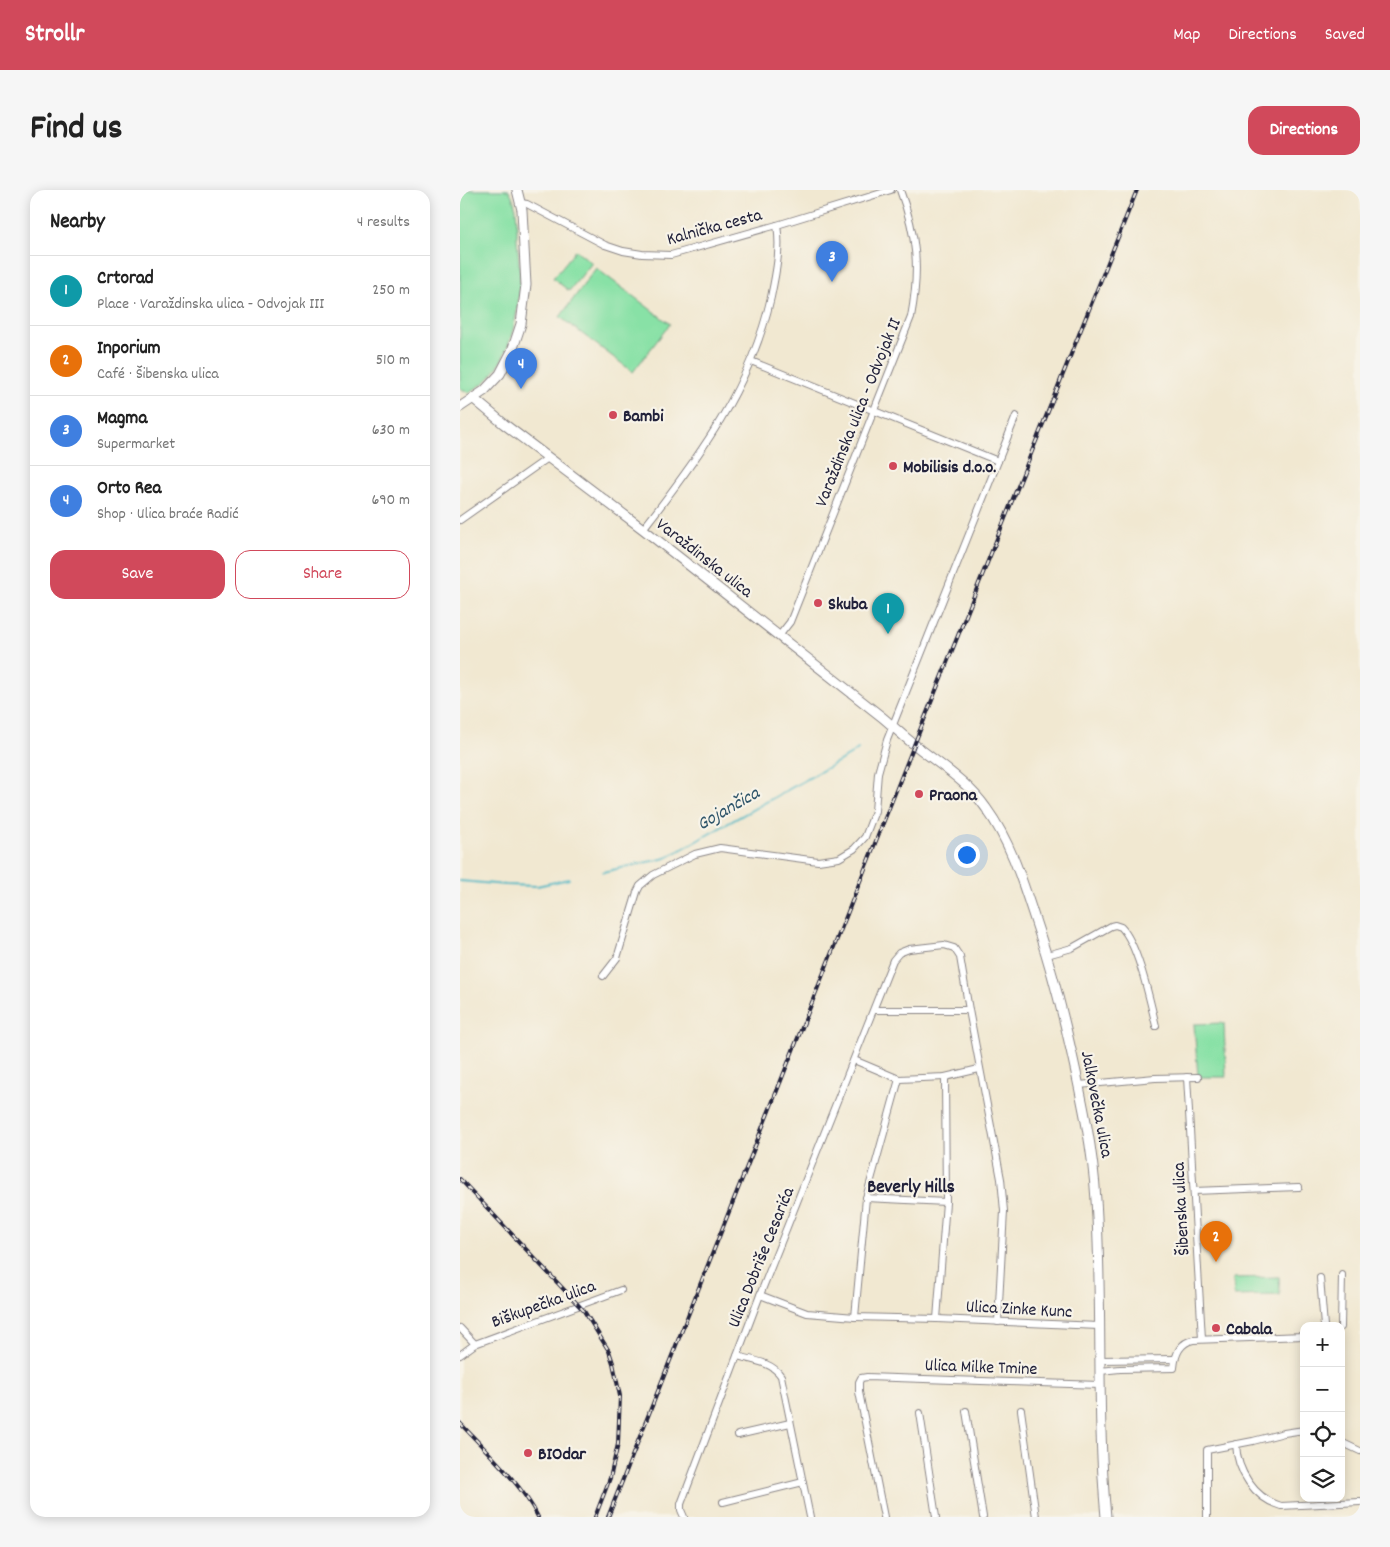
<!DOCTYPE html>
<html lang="en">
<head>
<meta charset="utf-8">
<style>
	body { margin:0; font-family:Dekko,sans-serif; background:#f6f6f6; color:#222 }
	.controls { position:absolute; right:15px; bottom:15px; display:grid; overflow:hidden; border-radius:10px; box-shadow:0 2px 12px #0003 }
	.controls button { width:45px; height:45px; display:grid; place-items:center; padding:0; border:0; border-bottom:1px solid #e0e0e0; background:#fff; color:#222; font:25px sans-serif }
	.you { position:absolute; left:506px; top:664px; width:18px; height:18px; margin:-12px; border:4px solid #fff; border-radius:50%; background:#1a73e8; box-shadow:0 0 0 8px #1a73e833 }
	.badge { display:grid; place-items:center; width:32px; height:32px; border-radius:50%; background:#d1495b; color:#fff; font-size:16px; font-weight:700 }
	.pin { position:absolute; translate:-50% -41px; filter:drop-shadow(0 1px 2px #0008) }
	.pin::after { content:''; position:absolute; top:26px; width:18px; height:15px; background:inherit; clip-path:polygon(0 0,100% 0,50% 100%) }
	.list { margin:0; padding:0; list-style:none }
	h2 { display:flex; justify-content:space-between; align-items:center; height:65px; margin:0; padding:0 20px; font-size:21px }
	h2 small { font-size:16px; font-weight:400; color:#767676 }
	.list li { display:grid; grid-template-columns:32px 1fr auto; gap:15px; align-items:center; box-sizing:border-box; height:70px; padding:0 20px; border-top:1px solid #e0e0e0 }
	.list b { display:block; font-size:19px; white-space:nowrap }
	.list p { margin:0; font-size:16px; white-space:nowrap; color:#767676 }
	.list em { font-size:16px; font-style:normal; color:#767676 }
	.actions { display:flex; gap:10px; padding:15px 20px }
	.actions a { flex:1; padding:11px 0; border:1px solid #d1495b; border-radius:15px; text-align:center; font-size:18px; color:#d1495b }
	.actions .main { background:#d1495b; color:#fff }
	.icon { flex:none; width:28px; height:28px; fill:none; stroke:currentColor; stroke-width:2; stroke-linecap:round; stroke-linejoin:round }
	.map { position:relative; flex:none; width:900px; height:1327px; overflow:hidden; border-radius:15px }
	header { display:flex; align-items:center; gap:30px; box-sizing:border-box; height:70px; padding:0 25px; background:#d1495b; color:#fff }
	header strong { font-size:24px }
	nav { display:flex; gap:28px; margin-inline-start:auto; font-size:18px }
	.intro { display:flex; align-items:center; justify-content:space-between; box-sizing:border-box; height:120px; padding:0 30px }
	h1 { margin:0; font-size:35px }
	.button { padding:12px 22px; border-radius:15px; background:#d1495b; color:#fff; font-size:18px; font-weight:700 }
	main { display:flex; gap:30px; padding:0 30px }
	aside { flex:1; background:#fff; border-radius:15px; box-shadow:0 2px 12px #0003 }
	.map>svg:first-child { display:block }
</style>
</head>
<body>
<header>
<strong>Strollr</strong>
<nav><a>Map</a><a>Directions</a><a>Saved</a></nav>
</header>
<div class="intro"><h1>Find us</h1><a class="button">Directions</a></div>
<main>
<aside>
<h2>Nearby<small>4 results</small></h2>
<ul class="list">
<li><span class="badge" style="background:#0f9aa8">1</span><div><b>Crtorad</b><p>Place · Varaždinska ulica - Odvojak III</p></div><em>250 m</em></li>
<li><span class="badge" style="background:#e8710a">2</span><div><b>Inporium</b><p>Café · Šibenska ulica</p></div><em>510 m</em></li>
<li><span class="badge" style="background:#3f7fe0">3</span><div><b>Magma</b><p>Supermarket</p></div><em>630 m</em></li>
<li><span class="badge" style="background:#3f7fe0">4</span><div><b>Orto Rea</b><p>Shop · Ulica braće Radić</p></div><em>690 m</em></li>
</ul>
<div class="actions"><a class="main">Save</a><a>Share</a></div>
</aside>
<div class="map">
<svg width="900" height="1327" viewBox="0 0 900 1327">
	<rect width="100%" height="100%" fill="#f7f3e8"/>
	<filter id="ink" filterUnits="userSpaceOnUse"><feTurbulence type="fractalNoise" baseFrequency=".02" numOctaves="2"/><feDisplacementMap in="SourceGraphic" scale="10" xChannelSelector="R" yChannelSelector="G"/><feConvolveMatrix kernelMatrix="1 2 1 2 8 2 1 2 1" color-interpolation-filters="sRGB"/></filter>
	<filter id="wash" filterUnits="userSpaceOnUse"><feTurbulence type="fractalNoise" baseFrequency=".0096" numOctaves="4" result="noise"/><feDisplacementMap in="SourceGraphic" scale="20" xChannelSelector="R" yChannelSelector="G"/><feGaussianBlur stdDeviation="1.12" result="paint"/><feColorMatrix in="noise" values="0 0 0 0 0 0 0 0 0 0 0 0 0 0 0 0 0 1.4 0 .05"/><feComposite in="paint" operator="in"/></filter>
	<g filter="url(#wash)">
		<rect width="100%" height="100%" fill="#f1e8d1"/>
		<g fill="#88e1a6" stroke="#558270">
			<path d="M0,0H49C58,14 57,33 57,49C58,63 60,77 60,91C58,125 51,168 25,192C20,196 14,199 9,203L0,198Z"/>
			<polygon points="116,60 132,73 109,101 93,88"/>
			<polygon points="136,78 210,134 173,182 100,127"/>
			<polygon points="764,833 766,887 738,887 734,834"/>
			<polygon points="819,1087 820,1105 774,1106 773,1088"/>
		</g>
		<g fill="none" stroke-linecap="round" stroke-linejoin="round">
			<g stroke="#4ab7c5" stroke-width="2">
				<polyline points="143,682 206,668 390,565 398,559"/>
				<polyline points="0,691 46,695 77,696 109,689"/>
			</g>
		</g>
	</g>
	<g filter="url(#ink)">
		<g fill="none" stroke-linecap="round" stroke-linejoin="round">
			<g stroke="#8a8586" stroke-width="8">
				<g id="minor">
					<polyline points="61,13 67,14 145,55 163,61 182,64 211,65 317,35 431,0"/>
					<polyline points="291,171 538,271"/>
					<polyline points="0,330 88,268"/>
					<path d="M183,339C239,267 291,197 311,107C316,83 321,59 317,35"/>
					<path d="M319,446L330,432L451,127C460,79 457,46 440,0"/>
					<path d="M587,765L612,758L651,736L655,735L661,737C678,754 690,811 696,836"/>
					<polyline points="143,786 157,768 177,702 180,696 193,685 235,664 260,658 358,671 379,668 394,659 405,647 415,621 418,583 427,550 556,226"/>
					<polyline points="414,820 509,820"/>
					<polyline points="394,870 439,889 485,887 519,879"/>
					<polyline points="727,887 742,1149"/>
					<polyline points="619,895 695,888 738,887"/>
					<polyline points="734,1001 839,997"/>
					<polyline points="406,1008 486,1012"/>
					<polyline points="860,1088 864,1136"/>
					<polyline points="300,1105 347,1123 395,1127 477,1129 639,1136"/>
					<polyline points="395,1127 406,1008 439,889"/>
					<polyline points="477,1129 486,1012 485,887"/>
					<polyline points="881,1137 882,1085"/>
					<polyline points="0,1138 15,1154"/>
					<polyline points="0,1165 15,1154 161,1100"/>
					<path d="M277,1166C292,1170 312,1172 321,1186L350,1327"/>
					<polyline points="640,1170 715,1169"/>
					<path d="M640,1181L660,1179L714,1178C715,1165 719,1153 733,1150L844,1146"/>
					<polyline points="561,1220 576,1327"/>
					<polyline points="506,1221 523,1327"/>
					<polyline points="460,1223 476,1327"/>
					<polyline points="278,1245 330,1233"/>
					<polyline points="881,1252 900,1261"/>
					<path d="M776,1254C777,1281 794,1308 821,1316L900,1312"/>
					<polyline points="263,1312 343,1292"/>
					<polyline points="224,1327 221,1320 221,1314 300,1105 433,770 439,763 449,759 484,755 494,758 500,767 509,820 541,989 544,1021 538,1132"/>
					<polyline points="424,1327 399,1202 399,1192 401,1188 407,1187 640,1195"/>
					<polyline points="747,1327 747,1260 793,1251 824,1243 844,1240"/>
				</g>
			</g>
			<g stroke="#8a8586" stroke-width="11">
				<g id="major">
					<path d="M14,209L44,234L183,339L422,527C433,536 443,546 455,555C480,575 508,592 526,618C553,655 565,700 579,742C592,781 602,820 611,860C622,909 633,959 636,1010C643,1115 636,1221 646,1327"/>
					<polyline points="0,217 24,201 40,184 52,161 61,134 66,95 62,20 57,0"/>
				</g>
			</g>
			<use href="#minor" stroke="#fff" stroke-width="6"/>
			<use href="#major" stroke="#fff" stroke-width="9"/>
			<g stroke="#22223b" stroke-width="4">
				<g id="rail">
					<polyline points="0,989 124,1121 149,1161 153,1173 160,1206 158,1254 150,1288 135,1327"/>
					<path d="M0,1233C25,1260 62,1294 78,1327"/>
					<polyline points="148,1327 454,555 677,0"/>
				</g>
			</g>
			<use href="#rail" stroke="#f7f3e8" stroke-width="2" stroke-dasharray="5.5" stroke-linecap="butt"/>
		</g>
	</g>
	<g fill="#d1495b" stroke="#f7f3e8" stroke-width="2">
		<circle cx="153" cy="225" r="5"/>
		<circle cx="433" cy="276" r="5"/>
		<circle cx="358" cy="413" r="5"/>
		<circle cx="459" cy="604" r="5"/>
		<circle cx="756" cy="1138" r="5"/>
		<circle cx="68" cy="1263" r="5"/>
	</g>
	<g text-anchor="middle" stroke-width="4.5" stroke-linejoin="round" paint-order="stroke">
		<g font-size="18" fill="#22223b" stroke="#f7f3e8">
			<text transform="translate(254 36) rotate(-15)" y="6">Kalnička cesta</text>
			<text transform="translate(397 222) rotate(-68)" y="6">Varaždinska ulica - Odvojak II</text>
			<text transform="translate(245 367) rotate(38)" y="6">Varaždinska ulica</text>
			<text transform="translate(638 914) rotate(79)" y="6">Jalkovečka ulica</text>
			<text transform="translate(720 1019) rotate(-93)" y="6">Šibenska ulica</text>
			<text transform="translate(300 1067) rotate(-68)" y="6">Ulica Dobriše Cesarića</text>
			<text transform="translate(83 1113) rotate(-20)" y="6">Biškupečka ulica</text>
			<text transform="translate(559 1118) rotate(3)" y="6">Ulica Zinke Kunc</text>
			<text transform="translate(521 1176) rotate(2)" y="6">Ulica Milke Tmine</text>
		</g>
		<g font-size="18" font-weight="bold" fill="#22223b" stroke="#f7f3e8" text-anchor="start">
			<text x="163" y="231">Bambi</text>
			<text x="443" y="282">Mobilisis d.o.o.</text>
			<text x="368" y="419">Skuba</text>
			<text x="469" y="610">Praona</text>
			<text x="766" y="1144">Cabala</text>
			<text x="78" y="1269">BIOdar</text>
		</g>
		<g font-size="19" font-style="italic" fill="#30566b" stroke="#f7f3e8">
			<text transform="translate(267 617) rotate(-30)" y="7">Gojančica</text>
		</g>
		<g font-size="19" font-weight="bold" fill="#22223b" stroke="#f7f3e8">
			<text x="451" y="1002">Beverly Hills</text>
		</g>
	</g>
</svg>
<div class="controls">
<button>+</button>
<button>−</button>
<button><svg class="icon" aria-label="locate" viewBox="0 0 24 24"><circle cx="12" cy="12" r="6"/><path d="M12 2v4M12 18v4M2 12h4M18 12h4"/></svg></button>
<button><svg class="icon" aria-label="layers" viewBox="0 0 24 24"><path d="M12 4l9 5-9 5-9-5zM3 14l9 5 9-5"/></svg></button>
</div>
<div class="you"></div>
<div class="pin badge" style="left:428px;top:444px;background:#0f9aa8">1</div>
<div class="pin badge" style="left:756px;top:1072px;background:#e8710a">2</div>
<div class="pin badge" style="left:372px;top:92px;background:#3f7fe0">3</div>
<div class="pin badge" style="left:61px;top:199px;background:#3f7fe0">4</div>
</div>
</main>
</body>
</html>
